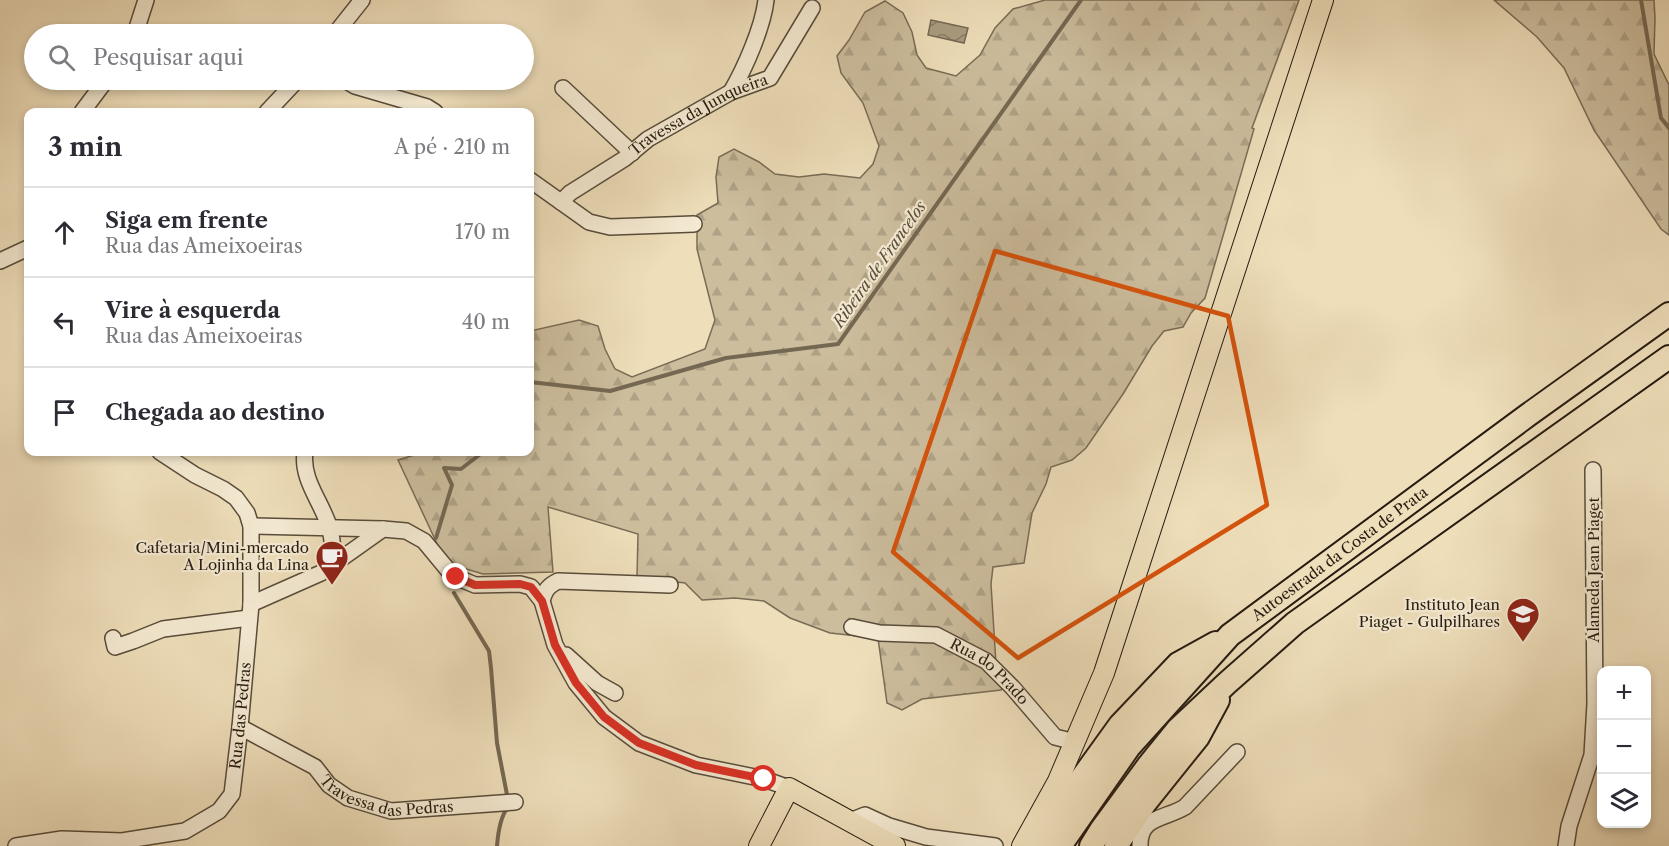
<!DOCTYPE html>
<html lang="pt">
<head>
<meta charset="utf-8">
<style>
	body { margin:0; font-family:"Libre Caslon Text",serif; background:#f2f2f3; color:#2b2b33 }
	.controls { position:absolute; right:18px; bottom:18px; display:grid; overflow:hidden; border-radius:12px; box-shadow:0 3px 9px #0003 }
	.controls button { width:54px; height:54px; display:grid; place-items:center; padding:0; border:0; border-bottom:2px solid #e1e1e2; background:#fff; color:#2b2b33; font:30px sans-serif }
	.stop { position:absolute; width:18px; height:18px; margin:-14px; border:4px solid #d93025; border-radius:50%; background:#fff }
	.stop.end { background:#d93025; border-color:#fff; box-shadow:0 2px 6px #0008 }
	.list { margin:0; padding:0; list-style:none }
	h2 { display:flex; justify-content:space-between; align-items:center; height:78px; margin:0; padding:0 24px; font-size:26px }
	h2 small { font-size:20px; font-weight:400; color:#7c7c81 }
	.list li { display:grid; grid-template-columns:39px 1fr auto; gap:18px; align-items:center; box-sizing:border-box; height:90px; padding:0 24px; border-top:2px solid #e1e1e2 }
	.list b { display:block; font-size:22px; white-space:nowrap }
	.list p { margin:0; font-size:20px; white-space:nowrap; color:#7c7c81 }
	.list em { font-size:20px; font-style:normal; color:#7c7c81 }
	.icon { flex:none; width:33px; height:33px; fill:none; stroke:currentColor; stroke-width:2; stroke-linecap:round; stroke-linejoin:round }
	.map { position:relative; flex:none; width:1669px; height:846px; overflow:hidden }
	.search { position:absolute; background:#fff; box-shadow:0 3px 9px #0003; left:24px; top:24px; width:510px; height:66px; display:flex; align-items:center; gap:15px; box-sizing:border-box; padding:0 21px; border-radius:33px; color:#7c7c81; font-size:22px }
	.panel { position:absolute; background:#fff; box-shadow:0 3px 9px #0003; left:24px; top:108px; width:510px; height:348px; border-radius:12px }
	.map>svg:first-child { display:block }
</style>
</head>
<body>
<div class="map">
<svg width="1669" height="846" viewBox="0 0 1669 846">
	<defs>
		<pattern id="forest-firs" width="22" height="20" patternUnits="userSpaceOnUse" patternTransform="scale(1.5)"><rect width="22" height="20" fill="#ccbd9d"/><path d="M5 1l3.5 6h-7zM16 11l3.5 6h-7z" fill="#afa286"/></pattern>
		<pattern id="water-waves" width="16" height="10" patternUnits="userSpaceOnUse" patternTransform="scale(1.5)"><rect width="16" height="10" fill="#aa9c80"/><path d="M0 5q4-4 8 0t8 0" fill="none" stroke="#8a7e67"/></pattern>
	</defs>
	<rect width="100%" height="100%" fill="#eedeba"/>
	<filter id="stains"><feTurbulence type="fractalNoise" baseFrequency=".00333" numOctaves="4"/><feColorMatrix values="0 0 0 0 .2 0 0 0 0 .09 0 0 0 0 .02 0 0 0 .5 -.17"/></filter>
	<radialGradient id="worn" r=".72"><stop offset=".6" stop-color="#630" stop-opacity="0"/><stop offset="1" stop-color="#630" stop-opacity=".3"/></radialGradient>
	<g fill="url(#forest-firs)" stroke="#796c56" stroke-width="1.5">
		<polygon points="1045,0 1299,0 1252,128 1254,129 1205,298 1191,313 1183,327 1164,331 1152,346 1123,394 1086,448 1072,460 1051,467 1046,484 1032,513 1024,563 993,567 991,584 996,664 1007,680 1001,690 922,699 902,710 887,703 877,631 858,636 830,633 790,618 764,601 735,598 702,600 685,583 637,577 638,534 548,507 553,572 483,574 446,563 398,460 424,452 530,452 530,331 579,320 598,326 605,349 615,369 632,377 705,349 715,320 697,249 697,215 718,203 716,177 719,157 734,149 759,162 775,174 799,177 824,174 860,178 873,164 879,146 863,103 841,73 837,56 849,40 865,12 885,1 903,13 912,32 917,55 926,68 956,76 980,55 995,28 1013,9"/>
		<polygon points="1494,0 1654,0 1655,18 1654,54 1669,85 1669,235 1661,229 1594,130 1564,68 1537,37"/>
	</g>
	<polygon fill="url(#water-waves)" stroke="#756853" stroke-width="1.5" points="931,20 968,28 964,43 928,35"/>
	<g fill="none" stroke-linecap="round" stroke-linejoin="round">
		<g stroke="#756853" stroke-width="4">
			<polyline points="1641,0 1661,118 1669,128"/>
			<polyline points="530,382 610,391 726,358 838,344 1081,0"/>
			<polyline points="436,538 452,485 444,468 461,469 483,452"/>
			<polyline points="454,593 489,651 491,668 497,743 508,800"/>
			<path d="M497,846C498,833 500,817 508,807"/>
		</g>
		<g stroke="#584c3a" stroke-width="18">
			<g id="minor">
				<polyline points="135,34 146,0"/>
				<polyline points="335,34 362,0"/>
				<polyline points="345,80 355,86 427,107 435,112"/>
				<polyline points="563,88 632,153"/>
				<path d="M731,92C745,68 763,27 766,0"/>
				<polyline points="82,112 106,80"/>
				<polyline points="267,112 297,80"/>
				<polyline points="530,180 589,222 610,227 694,224"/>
				<path id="s1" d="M561,202L570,193L624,159L648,139L731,92L770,78L812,8"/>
				<polyline points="0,261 28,248"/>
				<path d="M305,452C301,479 321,501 329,526C333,538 333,552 334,564"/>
				<polyline points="251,526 383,529 406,531 424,541 448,570 456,577 475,585 520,584 531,587 542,601 555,645 576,683 604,717 639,743 696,765 764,779 789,788"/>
				<path d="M542,601C545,590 548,586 558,581L670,585"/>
				<polyline points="251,604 321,573 383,529"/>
				<path id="s2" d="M852,627L880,633L936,635L986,661L1013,688L1055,737L1075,742"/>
				<polyline points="113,638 115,647 133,641 163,629 249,618"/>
				<polyline points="566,655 597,683 615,693"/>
				<path id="s3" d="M240,727L315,767L329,785L348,798L391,811L515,802"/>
				<polyline points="850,821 865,815 889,826 926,837 995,846"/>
				<path id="s4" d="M16,846L62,839L122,841L185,831L219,811L232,794L240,727L251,604V526L247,513L236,498L223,489L195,475L160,452"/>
				<path d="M1140,846C1139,816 1166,819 1185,807L1237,752"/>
				<polyline points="1566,846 1569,826 1592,755 1595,704 1593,470"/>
			</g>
		</g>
		<g stroke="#261b10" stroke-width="22">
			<g id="major">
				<polyline points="759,846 789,788 895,846"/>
				<polyline points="1022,846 1058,781 1104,673 1323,0"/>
			</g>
		</g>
		<g stroke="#261b10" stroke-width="26">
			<g id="highway">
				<polyline points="1038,846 1063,804 1120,725 1178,664 1216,643"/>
				<path id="s5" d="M1060,846L1129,747L1230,635L1528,415L1669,314"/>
				<polyline points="1091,846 1101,830 1148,766 1178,729 1227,683 1295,623 1669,357"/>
				<polyline points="1116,846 1145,803 1198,737 1218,700"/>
			</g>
		</g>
		<use href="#minor" stroke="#f4ead2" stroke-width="15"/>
		<use href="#major" stroke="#eedeba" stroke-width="20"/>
		<use href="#highway" stroke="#eedeba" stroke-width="22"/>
	</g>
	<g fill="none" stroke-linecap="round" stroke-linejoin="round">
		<polyline stroke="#d93025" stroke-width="8" points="456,577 475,585 520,584 531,587 542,601 555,645 576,683 604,717 639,743 696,765 764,779"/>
	</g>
	<path fill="none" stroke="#d5530c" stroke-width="4.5" stroke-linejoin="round" d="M995,251L1228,316L1267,505L1018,658L893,552Z"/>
	<defs>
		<g id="cafe-pin" transform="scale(1.725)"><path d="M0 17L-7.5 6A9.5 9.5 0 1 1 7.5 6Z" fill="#8f2418" stroke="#f4ead2"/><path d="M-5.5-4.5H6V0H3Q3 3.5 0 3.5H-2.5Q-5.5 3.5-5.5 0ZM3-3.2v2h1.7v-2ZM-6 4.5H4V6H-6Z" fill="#fff"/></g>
		<g id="university-pin" transform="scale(1.725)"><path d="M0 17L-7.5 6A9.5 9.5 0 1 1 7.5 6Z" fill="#8f2418" stroke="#f4ead2"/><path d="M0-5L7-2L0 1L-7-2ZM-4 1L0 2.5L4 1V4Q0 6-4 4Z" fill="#fff"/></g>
	</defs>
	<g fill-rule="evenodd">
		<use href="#cafe-pin" x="332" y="557"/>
		<use href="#university-pin" x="1523" y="614"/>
	</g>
	<g text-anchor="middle" stroke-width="4.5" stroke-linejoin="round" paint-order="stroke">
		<g font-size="15" fill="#261b10" stroke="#f4ead2">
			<text dy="5" stroke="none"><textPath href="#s1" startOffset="164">Travessa da Junqueira</textPath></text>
			<text dy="5" stroke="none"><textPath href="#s5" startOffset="408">Autoestrada da Costa de Prata</textPath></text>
			<text transform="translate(1594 570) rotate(-90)" y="5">Alameda Jean Piaget</text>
			<text dy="5" stroke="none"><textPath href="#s2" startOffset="150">Rua do Prado</textPath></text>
			<text dy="5" stroke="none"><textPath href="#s4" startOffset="310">Rua das Pedras</textPath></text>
			<text dy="5" stroke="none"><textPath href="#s3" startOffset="168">Travessa das Pedras</textPath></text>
		</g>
		<g font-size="15" fill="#261b10" stroke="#f4ead2" text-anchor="end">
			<text x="309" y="553">Cafetaria/Mini-mercado<tspan x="309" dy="17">A Lojinha da Lina</tspan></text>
			<text x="1500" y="610">Instituto Jean<tspan x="1500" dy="17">Piaget - Gulpilhares</tspan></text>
		</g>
		<g font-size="16" font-style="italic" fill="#5b4f3d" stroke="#f4ead2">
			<text transform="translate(879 264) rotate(-55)" y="6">Ribeira de Francelos</text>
		</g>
	</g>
	<rect width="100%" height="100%" filter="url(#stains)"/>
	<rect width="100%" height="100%" fill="url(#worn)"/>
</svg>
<div class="controls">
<button>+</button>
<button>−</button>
<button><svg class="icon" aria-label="layers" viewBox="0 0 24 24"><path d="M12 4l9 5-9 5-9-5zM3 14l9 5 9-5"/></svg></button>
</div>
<div class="stop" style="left:764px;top:779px"></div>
<div class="stop end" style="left:456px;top:577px"></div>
<div class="search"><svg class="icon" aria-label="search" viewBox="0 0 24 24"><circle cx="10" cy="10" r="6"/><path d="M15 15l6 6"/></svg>Pesquisar aqui</div>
<section class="panel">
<h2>3 min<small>A pé · 210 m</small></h2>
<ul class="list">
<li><svg class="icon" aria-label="ahead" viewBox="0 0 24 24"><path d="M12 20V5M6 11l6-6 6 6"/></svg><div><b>Siga em frente</b><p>Rua das Ameixoeiras</p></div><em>170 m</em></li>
<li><svg class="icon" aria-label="left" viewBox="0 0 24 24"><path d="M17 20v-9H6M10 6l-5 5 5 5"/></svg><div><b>Vire à esquerda</b><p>Rua das Ameixoeiras</p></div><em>40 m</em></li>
<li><svg class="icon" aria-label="arrive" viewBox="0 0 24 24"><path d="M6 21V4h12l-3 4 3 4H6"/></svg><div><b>Chegada ao destino</b></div></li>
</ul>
</section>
</div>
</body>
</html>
